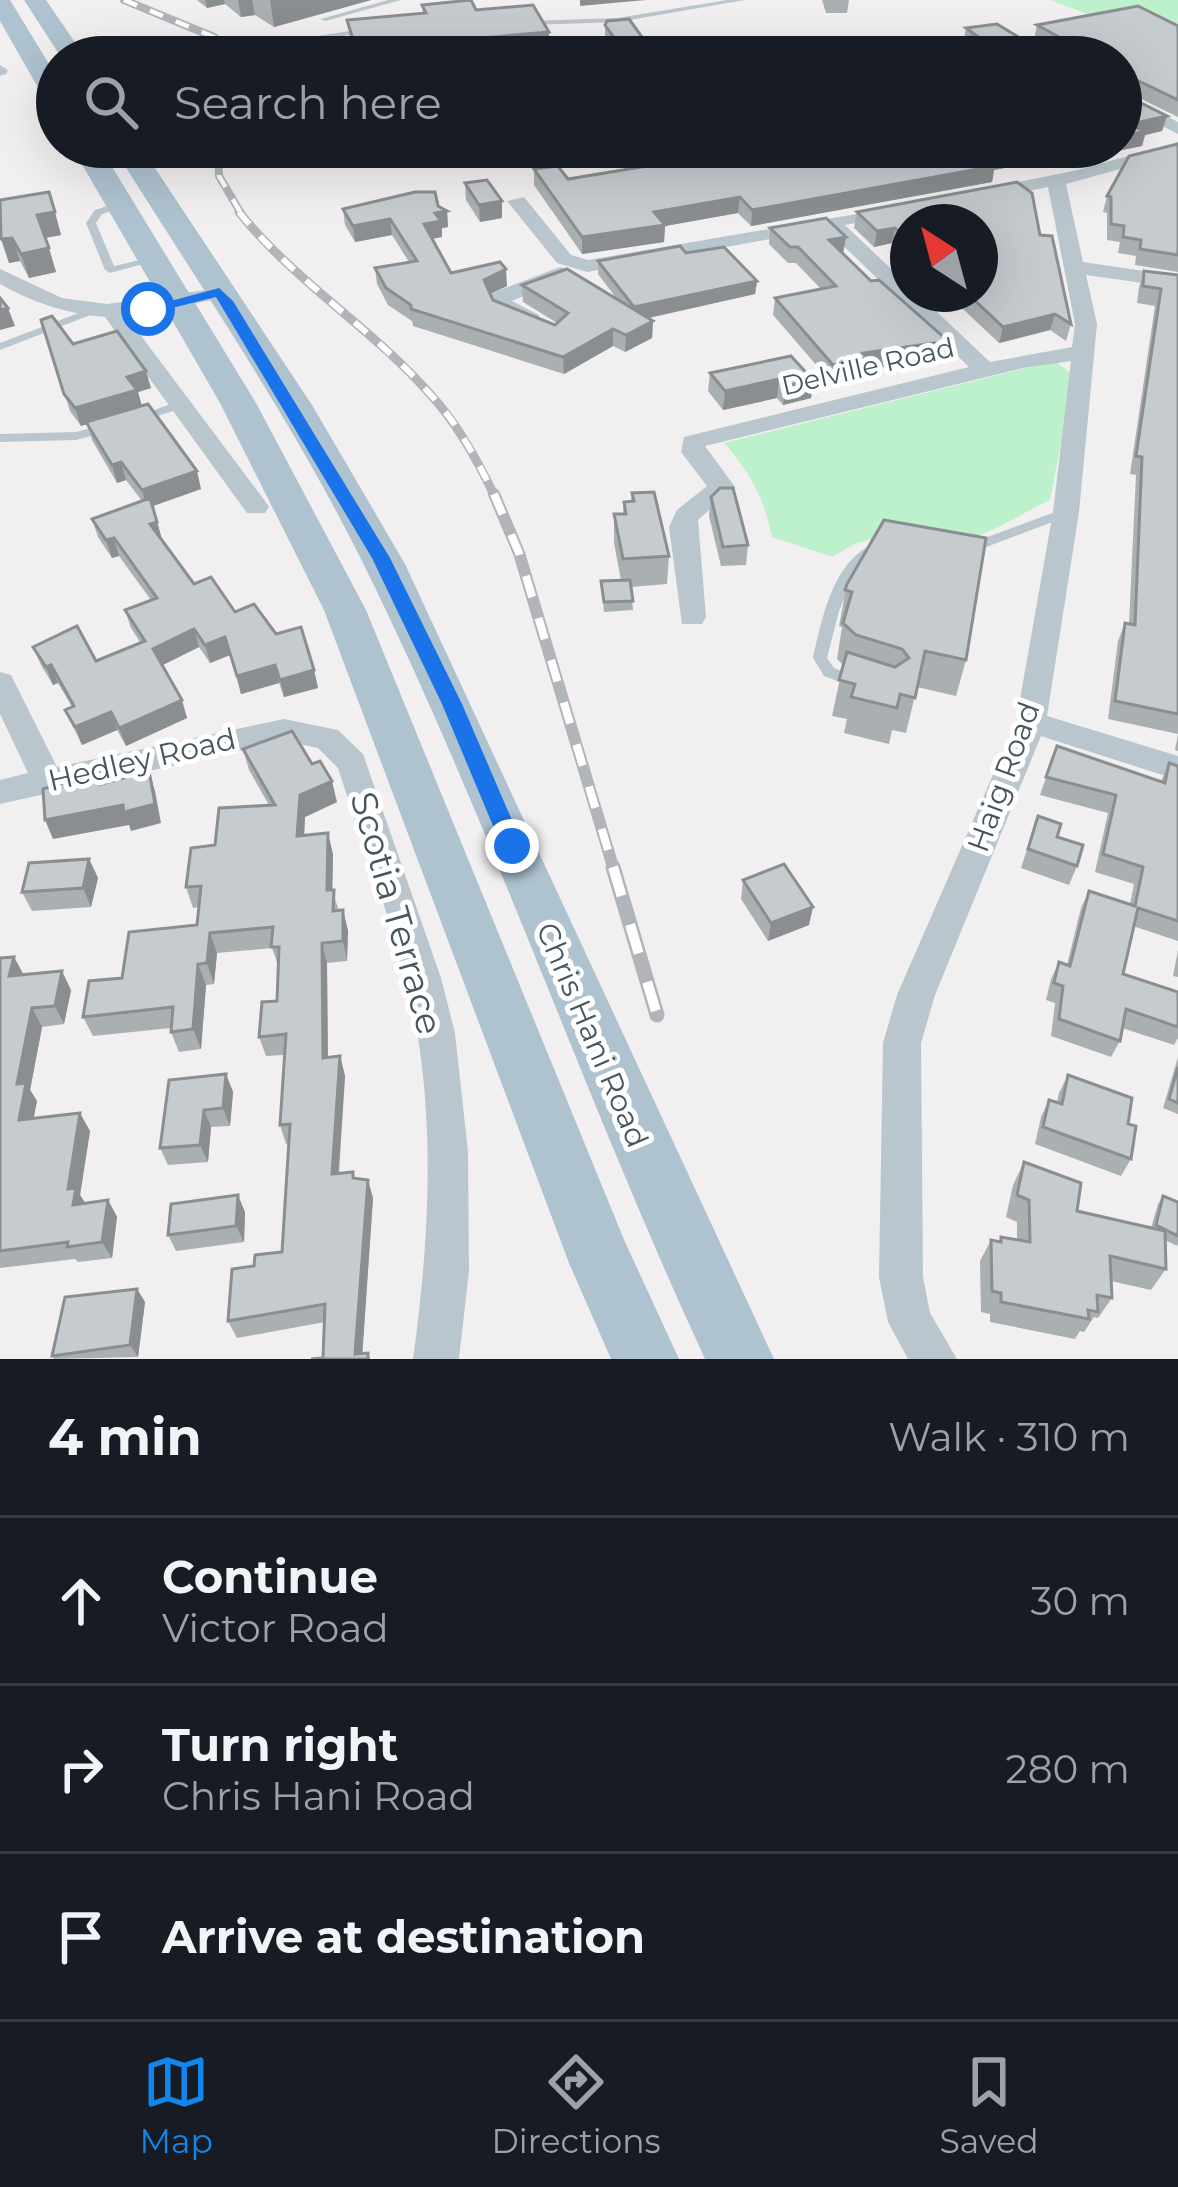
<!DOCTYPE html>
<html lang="en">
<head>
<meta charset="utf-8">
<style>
	body { margin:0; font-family:Montserrat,sans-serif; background:#20242c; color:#f1f3f6 }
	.compass { position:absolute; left:890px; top:204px; width:108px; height:108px; border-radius:50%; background:#171b24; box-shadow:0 12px 48px #0002; rotate:324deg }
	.stop { position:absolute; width:36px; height:36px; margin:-27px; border:9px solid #1a73e8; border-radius:50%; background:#fff }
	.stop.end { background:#1a73e8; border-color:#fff; box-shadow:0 3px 12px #0008 }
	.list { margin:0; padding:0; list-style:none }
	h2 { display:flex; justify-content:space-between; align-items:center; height:156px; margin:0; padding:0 48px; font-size:51px }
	h2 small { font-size:39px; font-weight:400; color:#9ea1a6 }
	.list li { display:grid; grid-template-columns:78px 1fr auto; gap:36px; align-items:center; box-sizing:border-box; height:168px; padding:0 48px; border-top:3px solid #363941 }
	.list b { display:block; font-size:45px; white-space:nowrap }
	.list p { margin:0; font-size:39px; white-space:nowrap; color:#9ea1a6 }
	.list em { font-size:39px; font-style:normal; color:#9ea1a6 }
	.icon { flex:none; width:66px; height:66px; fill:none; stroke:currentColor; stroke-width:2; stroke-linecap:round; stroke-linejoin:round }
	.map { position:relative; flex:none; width:1178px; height:1359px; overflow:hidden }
	.search { position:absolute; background:#171b24; box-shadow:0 12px 48px #0002; left:36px; right:36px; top:36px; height:132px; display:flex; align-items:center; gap:30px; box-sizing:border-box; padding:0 42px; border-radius:66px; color:#9ea1a6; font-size:45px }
	.sheet { height:660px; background:#171b24 }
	nav { display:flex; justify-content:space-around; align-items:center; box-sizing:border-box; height:168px; border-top:3px solid #363941; background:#171b24; font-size:33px; color:#9ea1a6 }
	nav a { display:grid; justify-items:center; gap:6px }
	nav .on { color:#1286ea }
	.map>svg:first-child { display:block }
</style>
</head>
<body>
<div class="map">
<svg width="1178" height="1359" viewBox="0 0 1178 1359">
	<rect width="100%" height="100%" fill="#f2eff0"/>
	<g fill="#bcf1cb">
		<polygon points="1050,0 1178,0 1178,35 1098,18"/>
		<path d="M1046,363H1057L1074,375L1050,500C1024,512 990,535 962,540C908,549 887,519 833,557L772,537C764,498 750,472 724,443Z"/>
	</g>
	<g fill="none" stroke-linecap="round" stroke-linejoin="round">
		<polyline stroke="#73d199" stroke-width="3" stroke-dasharray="4.5 3" stroke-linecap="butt" points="225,53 284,43"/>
		<g fill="#bac6cd" fill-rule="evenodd">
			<polygon points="388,0 401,0 325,21 321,19"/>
			<polygon points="727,0 745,0 618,22 528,25 524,23 528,21 618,18"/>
			<polygon points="368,28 371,28 371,32 343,36 347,57 339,57 336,37 301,42 308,57 300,57 292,40"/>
			<polygon points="209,53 213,55 212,57 196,57"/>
			<polygon points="120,202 123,203 123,207 102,214 96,223 114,266 153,257 158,260 110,273 105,270 86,223 95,210"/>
			<polygon points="89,309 94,312 93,314 0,350 0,343"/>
			<polygon points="182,400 186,401 186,407 138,422 132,418"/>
			<polygon points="109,423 115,427 113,430 76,440 0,442 0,434 76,432"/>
			<polygon points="1066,508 1071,509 1073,512 1071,515 973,552 963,552 961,549 963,546"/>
			<path d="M879,541L886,545L871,555L853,578L839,611L827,658L834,668L863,680L866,684L863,688L858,689L824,676L813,658C823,615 833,559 879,541Z"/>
		</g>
		<g fill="#bac6cd" fill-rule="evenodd">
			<polygon points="0,65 8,70 6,74 0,76"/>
			<polygon points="1121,93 1178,122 1178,134 1121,105"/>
			<polygon points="1178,142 1178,153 1066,184 1083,262 1178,276 1178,288 1086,275 1097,324 1079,512 1047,716 1178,756 1178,780 1041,736 935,995 921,1043 923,1277 930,1313 957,1359 908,1359 888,1322 879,1277 883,1043 897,995 1016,722 1053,512 1071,361 1023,368 705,446 735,487 698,520 706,617 702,624 682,624 669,527 677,510 707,486 681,452 684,437 969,367 826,229 587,272 557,263 507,201 524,197 571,255 588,260 903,206 903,214 845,225 908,285 908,294 918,294 990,362 1072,347 1075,324 1048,187 985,200 975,194 978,190 1078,170"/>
			<polygon points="560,267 567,269 567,277 512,301 539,315 539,325 523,325 493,307 492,293"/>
			<path d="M0,269L62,298L107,304L227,287V297L127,317L265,501L269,507L265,513H247L105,317C67,314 34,303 0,284Z"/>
			<path d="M0,672L11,675L57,767L284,719L338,730L363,754L441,978L455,1033L468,1152L469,1271L459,1359H413C428,1251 435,1139 417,1031C401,941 365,854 338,768L318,748L284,741L0,804V780L28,773L0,714Z"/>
		</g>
		<g fill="#aec2cf" fill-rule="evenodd">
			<polygon points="0,0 10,0 57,77 57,106 44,98 0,21"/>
			<polygon points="24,0 46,0 85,57 61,57"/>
			<polygon points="72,147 100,147 256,403 366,610 625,1242 679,1359 611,1359 569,1263 324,610 220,403"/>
			<path d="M113,147H141L312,405L405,564L774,1359H705C583,1096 490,819 361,559C289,415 198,283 113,147Z"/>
		</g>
		<g stroke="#b1b5ba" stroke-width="8">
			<g id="rail-far3">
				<polyline points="124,0 214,37 239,57"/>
				<polyline points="218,147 219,176 242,215"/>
			</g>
		</g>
		<g stroke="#b1b5ba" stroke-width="9">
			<path id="rail-far2" d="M239,212C295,282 372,328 430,394C458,424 478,461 495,497"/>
		</g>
		<g stroke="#b1b5ba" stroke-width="12">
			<polyline id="rail-far1" points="494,494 519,553 614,870"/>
		</g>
		<g stroke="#b1b5ba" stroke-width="15">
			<polyline id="rail" points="613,867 657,1015"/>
		</g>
		<use href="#rail-far3" stroke="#fff" stroke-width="4.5" stroke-dasharray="14" stroke-linecap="butt"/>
		<use href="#rail-far2" stroke="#fff" stroke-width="6" stroke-dasharray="16" stroke-linecap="butt"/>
		<use href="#rail-far1" stroke="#fff" stroke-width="8" stroke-dasharray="22" stroke-linecap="butt"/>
		<use href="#rail" stroke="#fff" stroke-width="10" stroke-dasharray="30" stroke-linecap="butt"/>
	</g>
	<g fill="#aaafb2">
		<polygon points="197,0 371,0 274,27 255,15 241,17 225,4 207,8"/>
		<polygon points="822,0 849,0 847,13 826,13"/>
		<polygon points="422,5 476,10 549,32 550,57 353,57 347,20 423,14"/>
		<polygon points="605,25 647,57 611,57 605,47"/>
		<polygon points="1037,25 1178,26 1178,117 1123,90 1123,94 1167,116 1162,131 1145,135 1142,146 1087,157 1066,150 1021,157 1020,165 994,170 992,182 751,226 738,213 665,226 664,242 582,254 534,185 534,169 568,179 643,166 643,157 719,157 780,161 829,153 828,147 1121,147 1121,57 949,57 945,54 948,40 964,38 966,28 1035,47 1048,47 1034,39"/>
		<polygon points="1178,144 1178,272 1135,265 1136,256 1118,253 1120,242 1107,240 1107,213 1103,212 1107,196"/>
		<polygon points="465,183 502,218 480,222 466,200"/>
		<polygon points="49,192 61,235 45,238 56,272 29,278 20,261 9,263 0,200"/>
		<polygon points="438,206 447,211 448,227 442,228 442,237 432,239 451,273 507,286 490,294 493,300 555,325 557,323 523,302 522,285 617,299 598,274 598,261 686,253 757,281 755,294 649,318 653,321 652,338 625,352 613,346 564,374 413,326 412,321 388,305 377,284 375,268 409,262 392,235 355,242 345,225 343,209"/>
		<polygon points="857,212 1040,235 1071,324 1066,341 1050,330 999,343 947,294 980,294 908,222 908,258 892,243 874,247 854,228"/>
		<polygon points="770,228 846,237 843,253 944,358 866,369 865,375 831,382 773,315 775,298 821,289 796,263 788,263 769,244"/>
		<polygon points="1144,271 1178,275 1178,751 1175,750 1178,734 1108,719 1118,641 1125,623 1129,624 1136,475 1130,474 1155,306 1137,303 1139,287"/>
		<polygon points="41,320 73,344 151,388 138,392 142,406 201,489 153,506 162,540 194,584 235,612 276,634 314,670 318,688 284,697 279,683 241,694 230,655 210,663 199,647 162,665 187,718 126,746 117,730 82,745 65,710 72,707 58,683 53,685 41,665 33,647 96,661 140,642 131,628 125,610 151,600 119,556 112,558 98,537 92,519 142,501 126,480 117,483 92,440 87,424 81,426 70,411"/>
		<polygon points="710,373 813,380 811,398 783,405 777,398 723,410 708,391"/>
		<polygon points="632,493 669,556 667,584 631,587 633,610 604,612 601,581 621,580 614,543 614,514 623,514 624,502 631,501"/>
		<polygon points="711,497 748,545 746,565 721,566 709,516"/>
		<polygon points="847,584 966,660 956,696 917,687 906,733 892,730 889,744 844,733 847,719 832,716 843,665 837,659 842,627 839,626"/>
		<polygon points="1057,746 1161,781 1169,763 1178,766 1178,941 1133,926 1123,974 1178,992 1178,1038 1174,1045 1122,1028 1120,1041 1111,1057 1051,1036 1055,1003 1046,1000 1051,979 1059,962 1067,965 1081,908 1089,891 1130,904 1134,884 1095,872 1108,813 1040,795"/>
		<polygon points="243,749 337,802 305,817 304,835 333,854 332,890 339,911 343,910 348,931 347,961 327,963 328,1057 340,1056 345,1076 339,1174 355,1178 373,1198 362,1354 368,1353 370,1359 311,1359 323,1358 325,1322 237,1338 228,1321 254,1266 282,1252 289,1143 286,1144 280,1125 284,1055 266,1056 259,1037 277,1001 279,968 272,948 217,953 214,984 206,985 201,1049 179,1052 171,1032 171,1028 93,1036 83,1017 122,978 197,925 199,907 193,908 186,887 215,845 269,805 249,770"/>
		<polygon points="1038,816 1057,837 1077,866 1069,885 1021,868"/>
		<polygon points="89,859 98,878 91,907 32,911 22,892"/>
		<polygon points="743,880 809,925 768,941 741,899"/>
		<polygon points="1178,950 1178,977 1173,976"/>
		<polygon points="14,957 24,975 71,990 64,1024 42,1027 30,1090 37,1101 33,1118 90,1131 80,1195 85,1203 108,1200 117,1217 112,1258 78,1262 75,1259 0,1268 0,958"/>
		<polygon points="1178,1057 1178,1114 1163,1108"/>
		<polygon points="226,1074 233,1092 230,1126 211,1127 208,1162 168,1165 160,1148"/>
		<polygon points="1068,1075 1128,1124 1131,1159 1121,1176 1035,1144 1041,1117 1049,1100 1057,1102 1059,1093"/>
		<polygon points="1024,1162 1077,1211 1151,1228 1158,1204 1163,1196 1178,1202 1178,1244 1177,1246 1165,1240 1166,1269 1151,1290 1111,1281 1112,1298 1098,1318 1094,1317 1084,1332 1080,1331 1075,1339 990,1322 990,1314 981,1312 980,1261 991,1240 999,1242 1001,1237 1017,1240 1017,1222 1006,1217 1013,1185"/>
		<polygon points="245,1212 244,1242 176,1251 168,1235"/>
		<polygon points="137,1289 145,1302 138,1357 54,1359 52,1356"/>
	</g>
	<g fill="#8b8e91">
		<polygon points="205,0 224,0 225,4 207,8"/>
		<polygon points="238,0 252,0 255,15 241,17"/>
		<polygon points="270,0 371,0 274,27"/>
		<polygon points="580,0 646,0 580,6"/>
		<polygon points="549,32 550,57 357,57 356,49"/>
		<polygon points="647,44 647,57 620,57 620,46"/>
		<polygon points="1167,116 1162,131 1145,135 1142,146 1087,157 1089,147 1121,147 1121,136 1127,125"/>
		<polygon points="1014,147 1066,147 1066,150 1021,157 1020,165 994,170 992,182 751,226 752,210"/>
		<polygon points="740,197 738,213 665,226 664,242 582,254 582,237 654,212"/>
		<polygon points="502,201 502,218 480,222 479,205"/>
		<polygon points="447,211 448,227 442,228 442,237 425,240 424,224 435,213"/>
		<polygon points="55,212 61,235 44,238 37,215"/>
		<polygon points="390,219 392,235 355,242 353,226"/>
		<polygon points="895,228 892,243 874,247 877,231"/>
		<polygon points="846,237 843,253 829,240"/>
		<polygon points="12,238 20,261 9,263 1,239"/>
		<polygon points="49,248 56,272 29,278 21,254"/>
		<polygon points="506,269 507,286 485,296 484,280"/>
		<polygon points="757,281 755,294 634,321 634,307"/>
		<polygon points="8,308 15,326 0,330 0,310"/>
		<polygon points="1055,314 1050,330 999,343 1003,327"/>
		<polygon points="653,321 652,338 625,352 626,335"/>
		<polygon points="613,329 613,346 564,374 563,357"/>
		<polygon points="948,341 944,358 866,369 865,375 831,382 833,365 863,353"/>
		<polygon points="146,371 151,388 138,392 142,407 81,426 75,408 127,377"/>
		<polygon points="779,379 777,398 723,410 725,391"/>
		<polygon points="813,380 811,398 783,405 785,386"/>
		<polygon points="121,462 126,480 117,483 112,465"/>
		<polygon points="197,471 201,489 153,506 162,540 155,542 142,490"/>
		<polygon points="114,538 119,556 112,558 106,540"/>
		<polygon points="194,629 199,647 159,667 153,649"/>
		<polygon points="225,637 230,655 210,663 205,645"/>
		<polygon points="51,665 58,683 53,685 46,667"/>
		<polygon points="275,665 279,683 241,694 237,676"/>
		<polygon points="314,670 318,688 284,697 280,680"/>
		<polygon points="182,700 187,718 126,746 119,728"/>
		<polygon points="111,712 117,730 82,745 75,727"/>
		<polygon points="149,771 155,791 161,823 131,831 129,825 53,839 45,820"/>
		<polygon points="332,781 337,802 305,817 303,857 297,836 300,795"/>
		<polygon points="328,833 333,854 332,911 327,890"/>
		<polygon points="89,859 98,878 91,907 83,888"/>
		<polygon points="813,907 809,925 768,941 771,923"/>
		<polygon points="343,910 348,931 347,961 343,941"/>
		<polygon points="210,933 217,953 214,984 207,963"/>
		<polygon points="322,943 327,963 328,1077 323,1058"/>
		<polygon points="14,957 24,976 9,976"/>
		<polygon points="198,964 206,985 201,1049 193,1029"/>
		<polygon points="62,971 71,990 64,1024 55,1006"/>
		<polygon points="32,1008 42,1027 30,1090 37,1101 30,1137 19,1120 17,1084"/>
		<polygon points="340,1056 345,1076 337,1193 332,1174"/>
		<polygon points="226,1074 233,1092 230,1126 223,1108"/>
		<polygon points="204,1110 211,1127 208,1162 200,1145"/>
		<polygon points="80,1113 90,1131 80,1195 86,1204 73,1205 68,1189"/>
		<polygon points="368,1180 373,1198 362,1359 355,1354"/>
		<polygon points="238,1195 245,1212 244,1242 236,1226"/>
		<polygon points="108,1200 117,1217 112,1258 102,1242"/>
		<polygon points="137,1289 145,1302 138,1357 130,1345"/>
	</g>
	<g fill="#c6cbcf" stroke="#8b8e91" stroke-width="3">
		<polygon points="471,0 476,10 533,5 549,32 356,49 347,20 426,13 422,5"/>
		<polygon points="1138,6 1178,26 1178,100 1124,74 1123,94 1167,116 1127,125 1147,131 1121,136 1121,57 955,57 967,55 948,40 977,36 966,28 997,24 1035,47 1057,47 1062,43 1059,37 1037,25"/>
		<polygon points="629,19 647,44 620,46 605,25 607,21"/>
		<polygon points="1178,144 1178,255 1140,249 1141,240 1123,237 1124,226 1111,224 1111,197 1107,196 1129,156"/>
		<polygon points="691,147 709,147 719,157 767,149 780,161 834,152 833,147 1019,147 1023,150 983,157 995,166 752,210 740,197 654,212 665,225 582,237 534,169 558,166 568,179 647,166 643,157"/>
		<polygon points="487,180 502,201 479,205 465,183"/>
		<polygon points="1017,182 1032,193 1040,235 1052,236 1071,324 1055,314 1003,327 968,294 980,294 980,222 908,222 908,240 895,228 877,231 857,212"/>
		<polygon points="49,192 55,212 37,215 49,248 21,254 12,238 1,239 0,200"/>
		<polygon points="415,192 435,192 438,206 447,211 435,213 441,221 424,224 451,273 500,262 506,269 484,280 493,300 555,325 568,313 522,285 567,269 653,321 626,335 613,329 563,357 411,309 411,305 386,288 375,268 417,261 390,219 353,226 343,209"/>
		<polygon points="826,218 846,237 829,240 871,281 879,280 948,341 863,353 867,358 833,365 775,298 836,286 798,247 790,247 770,228"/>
		<polygon points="680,246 686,253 724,247 757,281 634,307 598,261"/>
		<polygon points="1144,271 1178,275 1178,714 1115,701 1125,623 1135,625 1142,457 1136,456 1161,289 1143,286"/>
		<polygon points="0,298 8,308 0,310"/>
		<polygon points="52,316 73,344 117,331 146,371 127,377 137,390 75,408 64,394 41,320"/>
		<polygon points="791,356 813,380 785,386 779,379 725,391 710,373"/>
		<polygon points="148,404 197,471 142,490 121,462 112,465 86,422"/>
		<polygon points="720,488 733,488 748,545 723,547 711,497"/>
		<polygon points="654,492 669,556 623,559 614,514 626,514 624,502 634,501 632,493"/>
		<polygon points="150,498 157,522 150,524 194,584 211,577 235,612 254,604 276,634 301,627 314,670 280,680 275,665 237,676 225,637 205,645 194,629 153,649 182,700 119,728 111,712 75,727 65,710 74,706 51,665 46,667 33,647 77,626 96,661 145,641 125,610 157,598 114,538 106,540 92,519"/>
		<polygon points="884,520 986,538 966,660 925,651 915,698 900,694 897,708 851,697 855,684 839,680 847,652 895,667 909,658 902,649 856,635 843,623 852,592 845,590 847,584"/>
		<polygon points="630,580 633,601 604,602 601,581"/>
		<polygon points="292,731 312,764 320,761 332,781 300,795 297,836 328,833 327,890 334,890 333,911 343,910 343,941 322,943 323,1058 340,1056 332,1174 353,1172 353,1178 368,1180 355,1354 368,1353 368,1359 311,1359 323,1358 325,1304 228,1321 232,1269 254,1266 255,1255 282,1252 290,1124 280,1125 286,1034 259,1037 262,1002 277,1001 279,947 271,947 273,927 210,933 207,963 198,964 193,1029 171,1032 173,1007 83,1017 89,981 122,978 129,932 197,925 201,886 186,887 191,848 215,845 219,808 275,805 243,749"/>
		<polygon points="1057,746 1165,783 1169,763 1178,766 1178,921 1138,908 1123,974 1178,992 1178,1027 1126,1009 1120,1041 1059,1019 1063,986 1054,983 1059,962 1070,966 1089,891 1135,906 1143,867 1103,854 1116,795 1046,777"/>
		<polygon points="100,771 101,784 149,771 155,804 124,812 123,805 45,820 43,789"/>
		<polygon points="1038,816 1061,824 1057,837 1083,845 1077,866 1028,849"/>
		<polygon points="89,859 83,888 22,892 29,863"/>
		<polygon points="784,864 813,907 771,923 743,880"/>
		<polygon points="14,957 9,976 62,971 55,1006 32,1008 17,1084 26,1083 19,1120 80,1113 68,1189 76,1188 73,1205 108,1200 102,1242 67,1247 68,1242 0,1251 0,958"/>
		<polygon points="1178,1067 1178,1103 1169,1099"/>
		<polygon points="226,1074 223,1108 204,1110 200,1145 160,1148 169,1080"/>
		<polygon points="1068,1075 1132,1098 1128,1124 1136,1126 1131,1159 1043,1127 1049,1100 1062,1104"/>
		<polygon points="1024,1162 1081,1183 1077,1211 1165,1231 1166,1269 1110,1256 1112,1298 1097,1295 1098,1312 1088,1310 1089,1319 1001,1302 1001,1293 992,1291 991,1240 1001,1242 1001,1237 1030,1242 1029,1200 1017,1195"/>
		<polygon points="238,1195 236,1226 168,1235 171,1204"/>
		<polygon points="1163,1196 1178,1202 1178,1236 1156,1225"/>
		<polygon points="137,1289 130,1345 52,1356 65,1297"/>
	</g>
	<polygon fill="#1a73e8" points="219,288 233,301 390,558 462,704 523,846 520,852 504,852 442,704 372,558 219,302 216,297 148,314 141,309"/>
	<g text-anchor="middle" stroke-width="10" stroke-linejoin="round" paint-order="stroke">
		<g font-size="27" fill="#47555e" stroke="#fff">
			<text transform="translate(868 367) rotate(-13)" y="9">Delville Road</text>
		</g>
		<g font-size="30" fill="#47555e" stroke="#fff">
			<text transform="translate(142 760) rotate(-13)" y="10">Hedley Road</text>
			<text transform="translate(1004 777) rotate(-70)" y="10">Haig Road</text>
			<text transform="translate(592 1035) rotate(67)" y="10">Chris Hani Road</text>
		</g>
		<g font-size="36" fill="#47555e" stroke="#fff">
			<text transform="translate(397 913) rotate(74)" y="13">Scotia Terrace</text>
		</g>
	</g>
</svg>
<svg class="compass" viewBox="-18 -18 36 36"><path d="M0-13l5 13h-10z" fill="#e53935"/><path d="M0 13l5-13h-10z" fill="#9ea1a6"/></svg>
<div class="stop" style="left:148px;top:309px"></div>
<div class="stop end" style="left:512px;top:846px"></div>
<div class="search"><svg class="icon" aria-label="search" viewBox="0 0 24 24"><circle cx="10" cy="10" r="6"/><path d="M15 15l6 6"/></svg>Search here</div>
</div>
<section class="sheet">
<h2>4 min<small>Walk · 310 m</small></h2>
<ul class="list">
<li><svg class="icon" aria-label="ahead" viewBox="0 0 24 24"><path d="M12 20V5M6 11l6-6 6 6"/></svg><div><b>Continue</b><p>Victor Road</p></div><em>30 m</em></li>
<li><svg class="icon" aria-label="right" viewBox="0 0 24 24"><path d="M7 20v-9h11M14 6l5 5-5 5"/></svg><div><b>Turn right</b><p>Chris Hani Road</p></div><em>280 m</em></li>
<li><svg class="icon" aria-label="arrive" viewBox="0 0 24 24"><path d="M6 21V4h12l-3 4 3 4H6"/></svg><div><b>Arrive at destination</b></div></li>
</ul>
</section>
<nav>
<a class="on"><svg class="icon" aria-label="map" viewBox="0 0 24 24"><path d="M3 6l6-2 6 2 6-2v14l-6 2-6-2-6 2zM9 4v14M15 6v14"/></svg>Map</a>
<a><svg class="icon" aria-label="directions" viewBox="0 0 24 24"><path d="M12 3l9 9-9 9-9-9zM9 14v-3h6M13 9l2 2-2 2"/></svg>Directions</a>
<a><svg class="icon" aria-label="saved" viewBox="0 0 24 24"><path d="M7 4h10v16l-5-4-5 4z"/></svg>Saved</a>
</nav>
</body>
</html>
